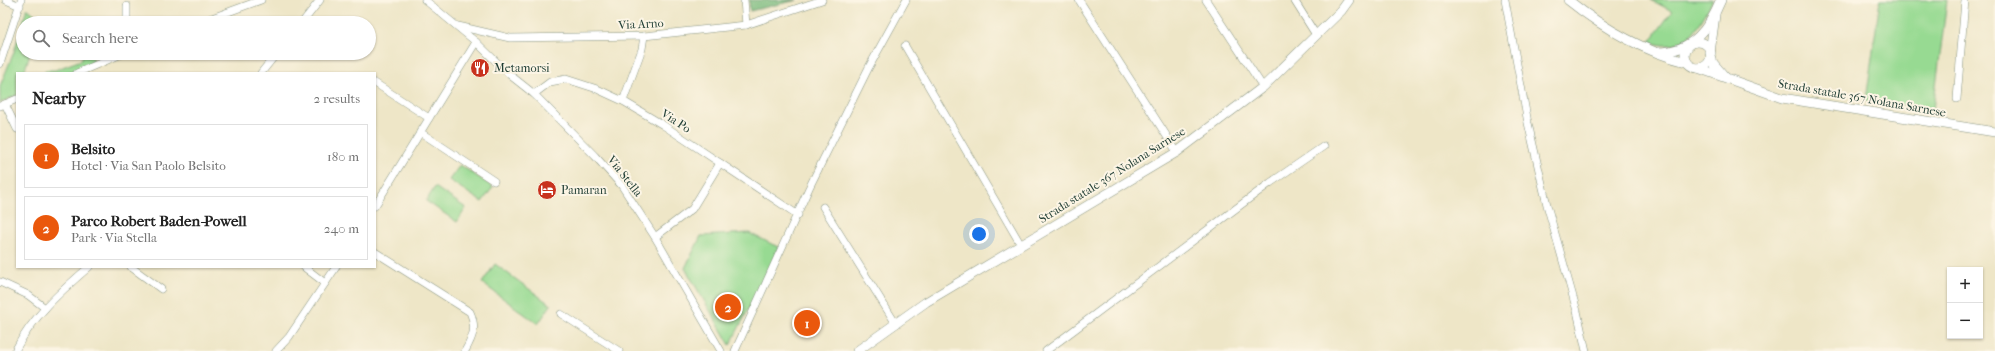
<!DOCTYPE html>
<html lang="en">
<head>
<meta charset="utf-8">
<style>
	body { margin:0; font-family:"IM FELL French Canon",serif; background:#f2f2f2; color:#222 }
	.controls { position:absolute; right:12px; bottom:12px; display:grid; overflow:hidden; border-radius:0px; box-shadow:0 1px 3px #0004 }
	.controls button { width:36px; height:36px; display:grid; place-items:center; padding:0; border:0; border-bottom:1px solid #e0e0e0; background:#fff; color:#222; font:20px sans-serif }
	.you { position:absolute; left:979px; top:234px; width:14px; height:14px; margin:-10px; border:3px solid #fff; border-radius:50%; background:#1a73e8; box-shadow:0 0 0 6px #1a73e833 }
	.badge { display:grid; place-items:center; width:26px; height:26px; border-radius:50%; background:#ea580c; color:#fff; font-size:13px; font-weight:700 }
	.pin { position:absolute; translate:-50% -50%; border:2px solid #fff; box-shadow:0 1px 4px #0006 }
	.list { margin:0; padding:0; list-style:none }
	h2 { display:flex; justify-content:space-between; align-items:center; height:52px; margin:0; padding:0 16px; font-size:17px }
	h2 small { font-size:13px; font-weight:400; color:#767676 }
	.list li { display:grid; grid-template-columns:26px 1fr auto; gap:12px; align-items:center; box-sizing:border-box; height:64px; margin:0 8px 8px; padding:0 8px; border:1px solid #e0e0e0; border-radius:0px }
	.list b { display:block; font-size:15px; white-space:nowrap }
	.list p { margin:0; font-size:13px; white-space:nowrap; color:#767676 }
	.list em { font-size:13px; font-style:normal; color:#767676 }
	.icon { flex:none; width:22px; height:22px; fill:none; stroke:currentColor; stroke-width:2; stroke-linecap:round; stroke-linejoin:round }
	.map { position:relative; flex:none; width:1995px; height:351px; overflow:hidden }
	.search { position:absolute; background:#fff; box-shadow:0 1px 3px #0004; left:16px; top:16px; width:360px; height:44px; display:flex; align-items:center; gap:10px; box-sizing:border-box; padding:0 14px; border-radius:22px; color:#767676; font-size:15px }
	.panel { position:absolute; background:#fff; box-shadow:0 1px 3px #0004; left:16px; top:72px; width:360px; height:196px; border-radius:0px }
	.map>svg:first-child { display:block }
</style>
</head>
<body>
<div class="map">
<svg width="1995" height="351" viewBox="0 0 1995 351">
	<rect width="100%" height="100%" fill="#fcf5e5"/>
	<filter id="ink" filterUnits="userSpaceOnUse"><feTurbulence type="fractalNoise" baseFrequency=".025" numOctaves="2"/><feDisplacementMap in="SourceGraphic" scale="8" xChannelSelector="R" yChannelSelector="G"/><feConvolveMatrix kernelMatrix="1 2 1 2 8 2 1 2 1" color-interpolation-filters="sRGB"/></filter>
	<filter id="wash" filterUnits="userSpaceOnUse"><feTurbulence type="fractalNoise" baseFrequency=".012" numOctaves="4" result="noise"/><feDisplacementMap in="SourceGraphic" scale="16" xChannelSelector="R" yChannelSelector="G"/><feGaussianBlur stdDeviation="0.9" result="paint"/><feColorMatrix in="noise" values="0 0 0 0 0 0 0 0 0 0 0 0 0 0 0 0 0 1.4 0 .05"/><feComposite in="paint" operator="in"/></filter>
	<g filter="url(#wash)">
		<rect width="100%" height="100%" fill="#eee6c7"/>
		<g fill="#97da92" stroke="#5b8c63">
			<path d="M1651,0H1713C1698,27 1687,55 1650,42L1672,11Z"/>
			<polygon points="1880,0 1947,0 1933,109 1866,100"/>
			<polygon points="27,8 38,17 34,23 23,23 23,53 30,53 24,73 17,73 17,95 0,103 0,86 14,52"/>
			<polygon points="83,56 94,58 93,62 68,73 45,73 45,70 55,70 81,60"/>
			<polygon points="460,165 493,187 482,202 449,180"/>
			<polygon points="435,187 466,208 457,222 426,201"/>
			<polygon points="749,233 780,248 730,345 685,268 701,236"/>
			<polygon points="495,264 551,305 538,324 482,283"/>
		</g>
		<polygon fill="#79ba7c" stroke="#4c7c58" points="749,0 797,0 750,11"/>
	</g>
	<g filter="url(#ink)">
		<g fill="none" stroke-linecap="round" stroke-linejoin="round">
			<g stroke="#86927e" stroke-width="8">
				<g id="minor">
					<polyline points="6,0 20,6"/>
					<polyline points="425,0 476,42 510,75 534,94 595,156 622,186 655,237 721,351"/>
					<polyline points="744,0 746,25"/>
					<polyline points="1079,0 1177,152"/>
					<polyline points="1206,0 1263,87"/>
					<polyline points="1294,0 1316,35"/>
					<polyline points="1505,0 1528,123 1547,205 1577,311 1586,351"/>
					<polyline points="127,23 127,6"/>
					<polyline points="198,23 261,0"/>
					<polyline points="302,23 320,0"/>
					<polyline points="458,26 510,38 644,36 746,25 822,0"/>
					<polyline points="905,46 1021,245"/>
					<polyline points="0,64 21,0"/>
					<polyline points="77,73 124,53"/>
					<polyline points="261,73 277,53"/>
					<polyline points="375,83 429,118"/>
					<polyline points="534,94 550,82 566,79 597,89 623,101 663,125 798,215"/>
					<polyline points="1957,99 1965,0"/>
					<polyline points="623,101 642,49 644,36"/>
					<polyline points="5,104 17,129"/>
					<polyline points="0,106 17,99"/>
					<polyline points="420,132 494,181"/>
					<polyline points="375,206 476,42"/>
					<polyline points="823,207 896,324"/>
					<polyline points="655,237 692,209 720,163"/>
					<path d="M375,252L470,312C477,327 473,337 465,351"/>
					<polyline points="131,267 161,289"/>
					<polyline points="304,267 325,283"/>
					<polyline points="0,282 28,295 45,308"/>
					<polyline points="561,314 619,351"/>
					<path d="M15,351C32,317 61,291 89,267"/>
					<polyline points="276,351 289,337 336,267"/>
					<polyline points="735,351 809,188 869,67 906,0"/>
					<polyline points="1046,351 1270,183 1324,146"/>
				</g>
			</g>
			<g stroke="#86927e" stroke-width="10">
				<g id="major">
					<path d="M1568,0C1603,28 1643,51 1686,62"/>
					<polyline points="1715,15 1710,53 1713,63 1725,77"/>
					<circle cx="1698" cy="55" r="13"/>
					<path d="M1659,52C1693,51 1709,29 1721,0"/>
					<polyline points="1698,68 1782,98 1995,132"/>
					<polyline points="857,351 926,302 1177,152 1263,87 1341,11 1349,0"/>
				</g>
			</g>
			<use href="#minor" stroke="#fff" stroke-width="7"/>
			<use href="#major" stroke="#fff" stroke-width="9"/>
		</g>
	</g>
	<defs>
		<g id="restaurant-disc" transform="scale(1)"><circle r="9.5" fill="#c8321e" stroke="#fcf5e5"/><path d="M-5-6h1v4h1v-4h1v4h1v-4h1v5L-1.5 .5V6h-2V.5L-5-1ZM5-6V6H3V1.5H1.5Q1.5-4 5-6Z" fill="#fff"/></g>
		<g id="hotel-disc" transform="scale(1)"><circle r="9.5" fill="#c8321e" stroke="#fcf5e5"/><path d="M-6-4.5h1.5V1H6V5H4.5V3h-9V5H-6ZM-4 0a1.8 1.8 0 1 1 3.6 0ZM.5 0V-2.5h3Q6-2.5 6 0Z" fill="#fff"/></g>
	</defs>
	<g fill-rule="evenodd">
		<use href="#restaurant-disc" x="480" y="68"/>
		<use href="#hotel-disc" x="547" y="190"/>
	</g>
	<g text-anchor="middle" stroke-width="4" stroke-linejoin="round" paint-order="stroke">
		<g font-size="12" fill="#1f3d34" stroke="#fcf5e5">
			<text transform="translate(641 24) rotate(-3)" y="4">Via Arno</text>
			<text transform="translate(1862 98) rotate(10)" y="4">Strada statale 367 Nolana Sarnese</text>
			<text transform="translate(676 121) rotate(33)" y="4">Via Po</text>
			<text transform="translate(1112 175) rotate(-32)" y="4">Strada statale 367 Nolana Sarnese</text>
			<text transform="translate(625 176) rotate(52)" y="4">Via Stella</text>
		</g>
		<g font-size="12" fill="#1f3d34" stroke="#fcf5e5" text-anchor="start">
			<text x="494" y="72">Metamorsi</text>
			<text x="561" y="194">Pamaran</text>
		</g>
	</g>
</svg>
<div class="controls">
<button>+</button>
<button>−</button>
</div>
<div class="you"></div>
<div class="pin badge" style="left:807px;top:323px">1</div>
<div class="pin badge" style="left:728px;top:307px">2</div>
<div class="search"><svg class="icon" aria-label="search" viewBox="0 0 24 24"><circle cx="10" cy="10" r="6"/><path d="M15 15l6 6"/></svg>Search here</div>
<section class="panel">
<h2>Nearby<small>2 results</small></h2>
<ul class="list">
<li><span class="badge">1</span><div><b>Belsito</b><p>Hotel · Via San Paolo Belsito</p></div><em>180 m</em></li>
<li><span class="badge">2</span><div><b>Parco Robert Baden-Powell</b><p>Park · Via Stella</p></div><em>240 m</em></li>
</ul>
</section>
</div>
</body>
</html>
